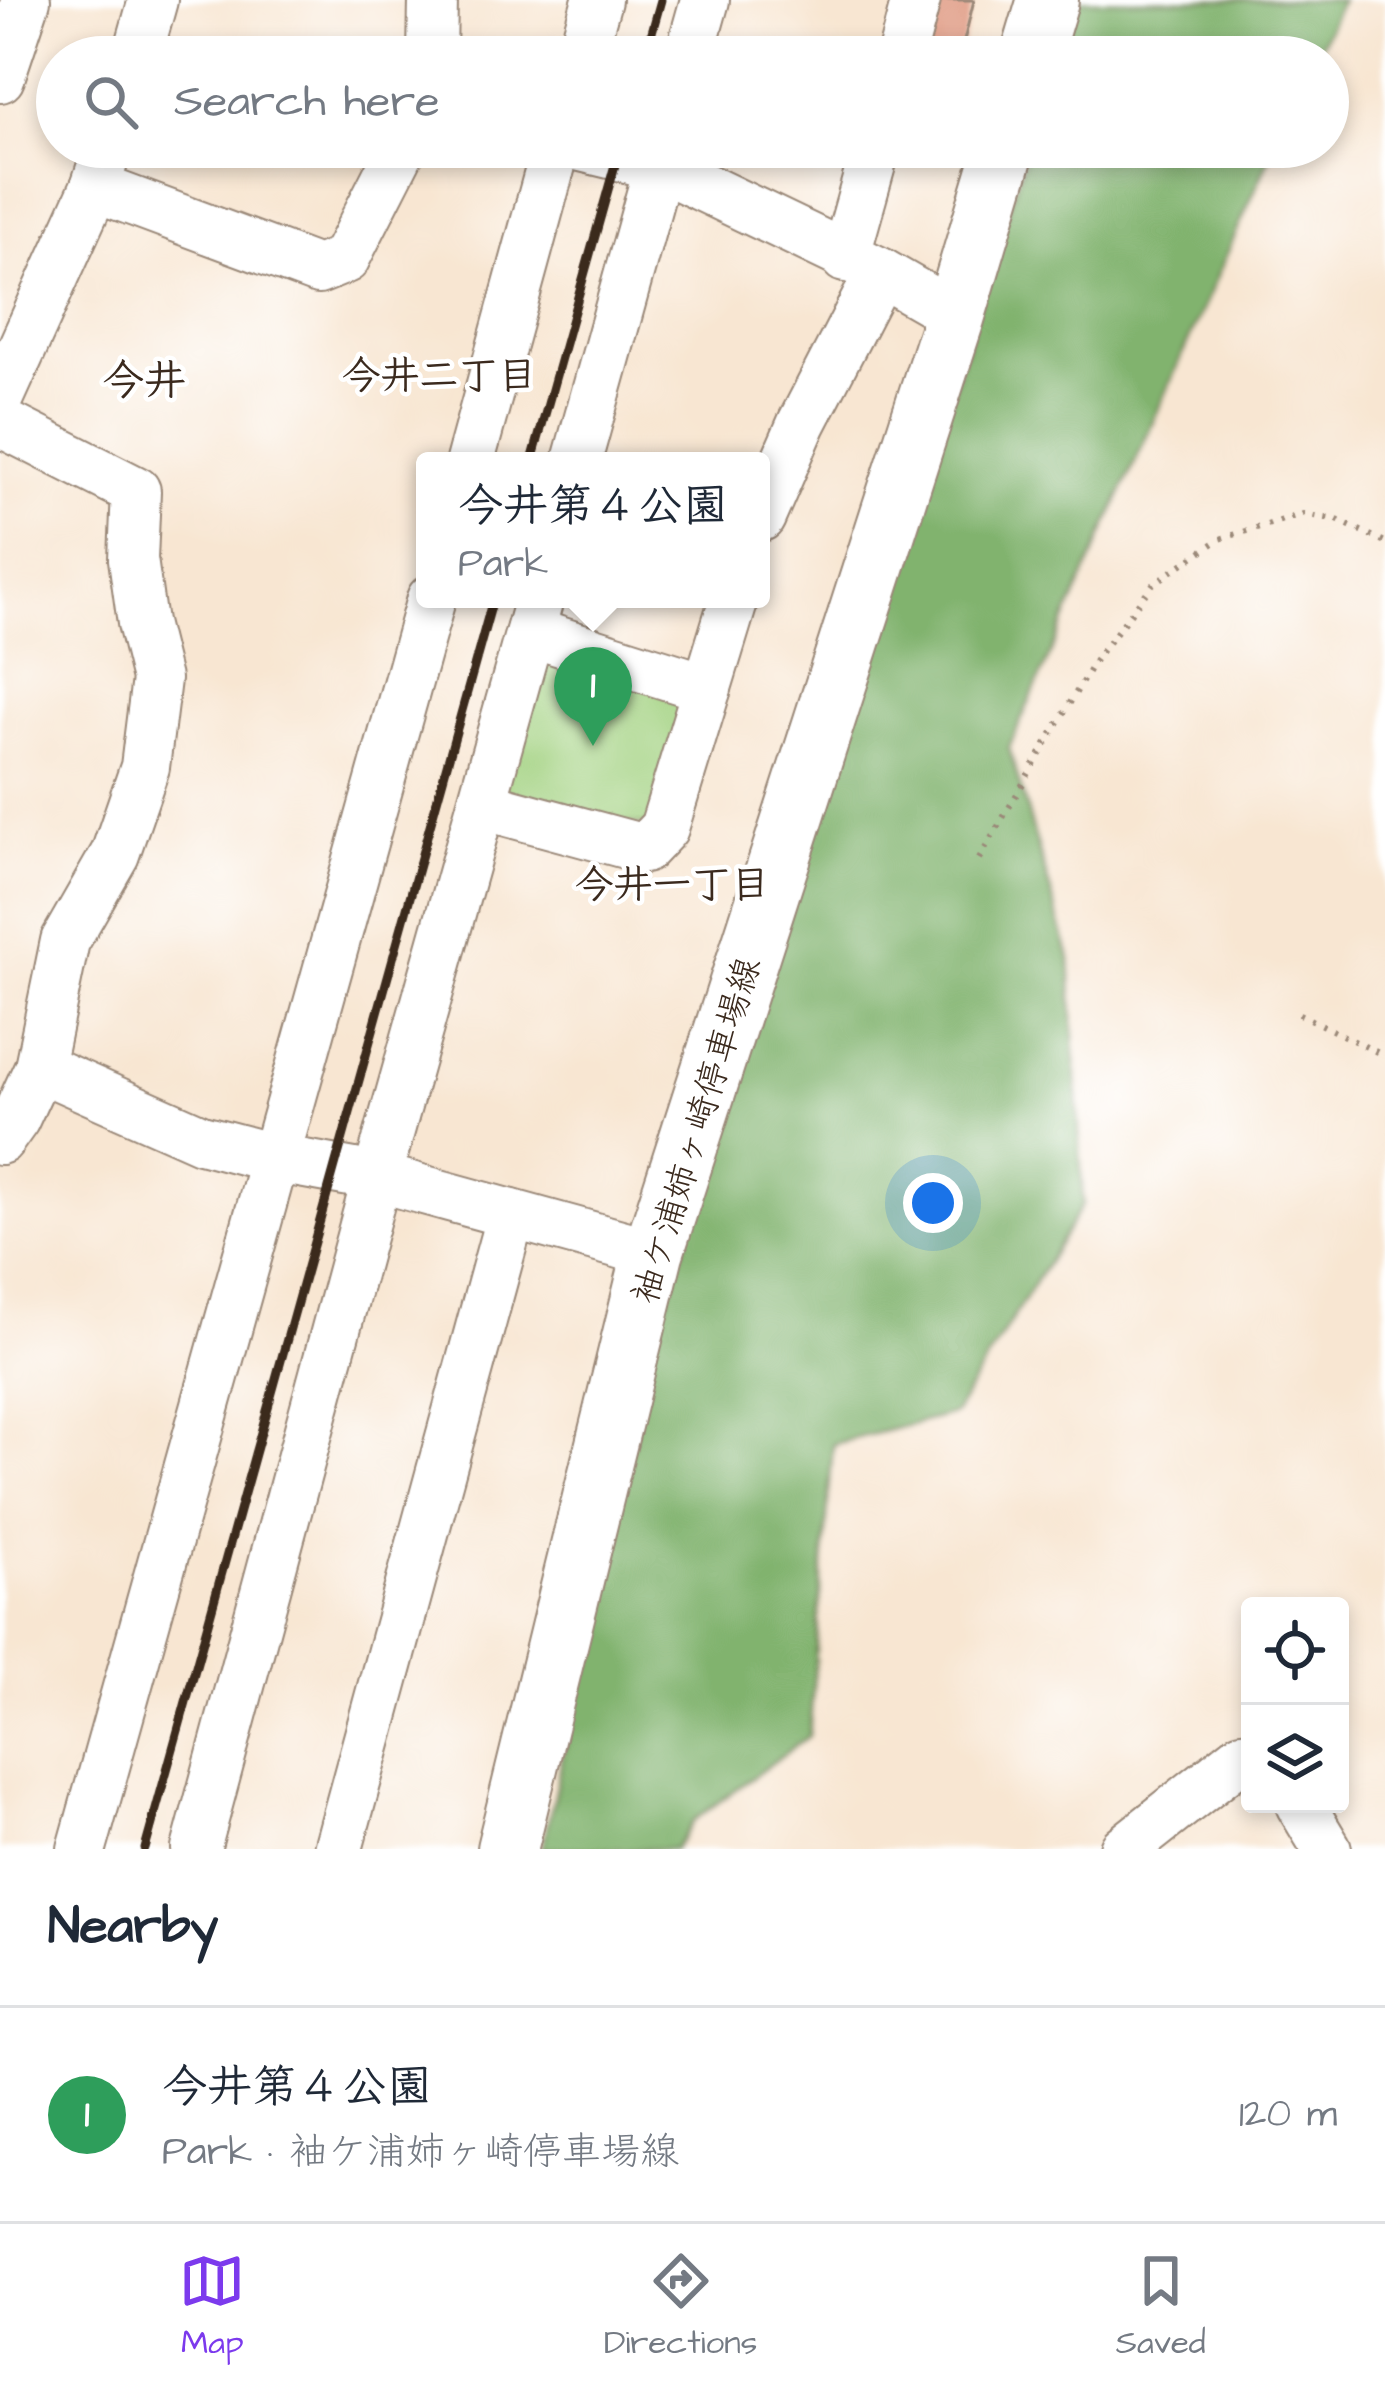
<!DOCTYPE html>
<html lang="en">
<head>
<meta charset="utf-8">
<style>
	body { margin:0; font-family:"Architects Daughter","Klee One",sans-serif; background:#f6f6f7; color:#1f2937 }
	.controls { position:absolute; right:36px; bottom:36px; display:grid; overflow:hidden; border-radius:12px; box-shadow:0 6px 18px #0003 }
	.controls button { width:108px; height:108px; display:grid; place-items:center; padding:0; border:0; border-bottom:3px solid #e0e1e3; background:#fff; color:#1f2937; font:60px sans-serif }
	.you { position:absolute; left:933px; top:1203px; width:42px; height:42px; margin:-30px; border:9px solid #fff; border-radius:50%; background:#1a73e8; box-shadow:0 0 0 18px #1a73e833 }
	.badge { display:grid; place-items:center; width:78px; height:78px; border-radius:50%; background:#7c3aed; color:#fff; font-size:39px; font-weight:700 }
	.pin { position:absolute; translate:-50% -99px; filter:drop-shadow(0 3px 6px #0008) }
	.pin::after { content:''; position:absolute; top:63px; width:42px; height:36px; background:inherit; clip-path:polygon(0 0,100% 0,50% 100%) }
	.popup { position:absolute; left:416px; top:452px; width:354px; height:156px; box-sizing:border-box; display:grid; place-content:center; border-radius:12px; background:#fff; filter:drop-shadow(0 3px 9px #0005); font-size:39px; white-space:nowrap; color:#747a83 }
	.popup b { font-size:45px; color:#1f2937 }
	.popup::after { content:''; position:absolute; left:50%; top:100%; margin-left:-24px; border:24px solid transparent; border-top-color:#fff }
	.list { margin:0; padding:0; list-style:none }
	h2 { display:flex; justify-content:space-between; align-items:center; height:156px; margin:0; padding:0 48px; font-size:51px }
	h2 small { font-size:39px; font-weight:400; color:#747a83 }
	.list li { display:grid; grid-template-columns:78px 1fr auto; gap:36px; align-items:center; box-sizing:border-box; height:216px; padding:0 48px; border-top:3px solid #e0e1e3 }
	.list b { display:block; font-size:45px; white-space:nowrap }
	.list p { margin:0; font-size:39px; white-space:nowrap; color:#747a83 }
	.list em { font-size:39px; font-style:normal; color:#747a83 }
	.icon { flex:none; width:66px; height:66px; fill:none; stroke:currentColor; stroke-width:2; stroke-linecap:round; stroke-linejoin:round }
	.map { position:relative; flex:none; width:1385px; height:1849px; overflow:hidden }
	.search { position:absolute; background:#fff; box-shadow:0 6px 18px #0003; left:36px; right:36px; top:36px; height:132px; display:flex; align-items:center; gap:30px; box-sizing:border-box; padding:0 42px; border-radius:66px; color:#747a83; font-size:45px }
	.sheet { height:372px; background:#fff }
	nav { display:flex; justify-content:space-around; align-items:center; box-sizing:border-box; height:168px; border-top:3px solid #e0e1e3; background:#fff; font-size:33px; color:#747a83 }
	nav a { display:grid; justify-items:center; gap:6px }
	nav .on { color:#7c3aed }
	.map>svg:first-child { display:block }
</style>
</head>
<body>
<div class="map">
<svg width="1385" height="1849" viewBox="0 0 1385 1849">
	<rect width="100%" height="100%" fill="#fff"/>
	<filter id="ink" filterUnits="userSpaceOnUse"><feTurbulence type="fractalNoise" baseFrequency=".00833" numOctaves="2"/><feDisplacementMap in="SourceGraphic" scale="24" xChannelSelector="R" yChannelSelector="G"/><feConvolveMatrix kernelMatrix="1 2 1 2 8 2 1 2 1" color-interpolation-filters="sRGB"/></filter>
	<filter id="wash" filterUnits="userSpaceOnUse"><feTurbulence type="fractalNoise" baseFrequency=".004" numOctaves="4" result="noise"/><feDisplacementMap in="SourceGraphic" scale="48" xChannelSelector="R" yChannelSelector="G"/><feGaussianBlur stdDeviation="2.7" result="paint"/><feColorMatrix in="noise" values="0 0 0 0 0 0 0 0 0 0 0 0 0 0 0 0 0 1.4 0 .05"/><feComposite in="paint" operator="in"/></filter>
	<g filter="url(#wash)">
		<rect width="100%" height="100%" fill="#f8e6d2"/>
		<polygon fill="#a2d180" stroke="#6e7e4f" stroke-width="3" points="530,632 707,688 664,828 482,805"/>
		<g fill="#81b36e" stroke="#5e6e46" stroke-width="3">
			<polygon points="1074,0 1341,0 1315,57 1056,57"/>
			<polygon points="1028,147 1274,147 1009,748 1070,958 1083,1204 954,1414 833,1444 809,1736 694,1820 675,1849 542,1849 655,1339"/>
		</g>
		<g id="blocks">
			<polygon fill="#df9981" points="928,0 974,0 960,57 914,57"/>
		</g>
	</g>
	<g filter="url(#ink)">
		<use href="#blocks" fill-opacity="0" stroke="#9a8878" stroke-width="3"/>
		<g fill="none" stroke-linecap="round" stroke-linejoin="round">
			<g stroke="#9a8878" stroke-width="52">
				<g id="minor">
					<polyline points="137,57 153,0"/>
					<polyline points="432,57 433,0"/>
					<polyline points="581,57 597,0"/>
					<polyline points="689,57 705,0"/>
					<polyline points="901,57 916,0"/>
					<polyline points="0,78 26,0"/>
					<polyline points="581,147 659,166 880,272 955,315"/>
					<polyline points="95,187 108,147"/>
					<polyline points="845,258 876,147"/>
					<polyline points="0,397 95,187 318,270 345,259 402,147"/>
					<polyline points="0,422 136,491 133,559 142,623 156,679 145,767 115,854 65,941 39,1067 15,1119 0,1140"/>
					<polyline points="470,461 556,147"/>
					<polyline points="577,461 664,147"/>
					<polyline points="761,517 802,423 880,272"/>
					<polyline points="530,632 707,688"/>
					<polyline points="482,805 644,849 664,828 734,599"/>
					<polyline points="39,1067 201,1139 277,1159 377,1177 653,1253"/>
					<polyline points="1300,1804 1327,1849"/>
					<polyline points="82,1849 431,599"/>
					<polyline points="196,1849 377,1177 539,599"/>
					<polyline points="338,1849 511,1214"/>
					<polyline points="1124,1849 1242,1756 1250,1755"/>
				</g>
			</g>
			<g stroke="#9a8878" stroke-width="64">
				<g id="major">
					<polyline points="1031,57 1048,0"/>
					<polyline points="507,1849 653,1253 955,315 1005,147"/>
				</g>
			</g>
			<g stroke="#9a8878" stroke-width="6" stroke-dasharray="3 9" stroke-linecap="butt">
				<polyline points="979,859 1095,660 1153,584 1220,539 1303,514 1337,520 1385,542"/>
				<polyline points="1299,1014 1385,1056"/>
			</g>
			<use href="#minor" stroke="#fff" stroke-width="48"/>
			<use href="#major" stroke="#fff" stroke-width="60"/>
			<g stroke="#3b2a1e" stroke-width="9">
				<polyline points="645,57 661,0"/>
				<polyline points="532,461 620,147"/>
				<polyline points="145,1849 493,599"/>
			</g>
		</g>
	</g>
	<g text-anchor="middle" stroke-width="9" stroke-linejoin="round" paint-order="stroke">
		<g font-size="36" fill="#3b2a1e" stroke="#fff">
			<text transform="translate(695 1130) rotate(-73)" y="13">袖ケ浦姉ヶ崎停車場線</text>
		</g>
		<g font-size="39" font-weight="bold" fill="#3b2a1e" stroke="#fff">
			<text x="439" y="388">今井二丁目</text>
			<text x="672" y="897">今井一丁目</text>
		</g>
		<g font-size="42" font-weight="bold" fill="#3b2a1e" stroke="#fff">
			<text x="144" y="394">今井</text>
		</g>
	</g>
</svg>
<div class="controls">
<button><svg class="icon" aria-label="locate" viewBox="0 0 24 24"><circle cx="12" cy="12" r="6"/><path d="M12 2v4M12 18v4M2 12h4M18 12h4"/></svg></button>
<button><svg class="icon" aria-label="layers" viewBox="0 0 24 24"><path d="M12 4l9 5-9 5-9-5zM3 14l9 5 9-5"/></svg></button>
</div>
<div class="you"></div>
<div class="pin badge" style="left:593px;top:746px;background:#2e9e5b">1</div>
<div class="popup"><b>今井第４公園</b>Park</div>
<div class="search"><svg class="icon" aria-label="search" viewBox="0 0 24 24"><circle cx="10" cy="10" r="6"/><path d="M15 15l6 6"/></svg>Search here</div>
</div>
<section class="sheet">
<h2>Nearby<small></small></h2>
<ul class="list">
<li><span class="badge" style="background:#2e9e5b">1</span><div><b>今井第４公園</b><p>Park · 袖ケ浦姉ヶ崎停車場線</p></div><em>120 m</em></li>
</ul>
</section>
<nav>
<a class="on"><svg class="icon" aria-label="map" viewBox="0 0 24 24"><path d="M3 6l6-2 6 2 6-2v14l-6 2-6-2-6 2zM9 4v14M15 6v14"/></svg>Map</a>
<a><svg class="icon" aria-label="directions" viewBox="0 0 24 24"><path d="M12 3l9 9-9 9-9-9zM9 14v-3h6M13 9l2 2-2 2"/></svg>Directions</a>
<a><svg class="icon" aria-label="saved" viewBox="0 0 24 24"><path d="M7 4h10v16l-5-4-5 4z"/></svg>Saved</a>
</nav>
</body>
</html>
